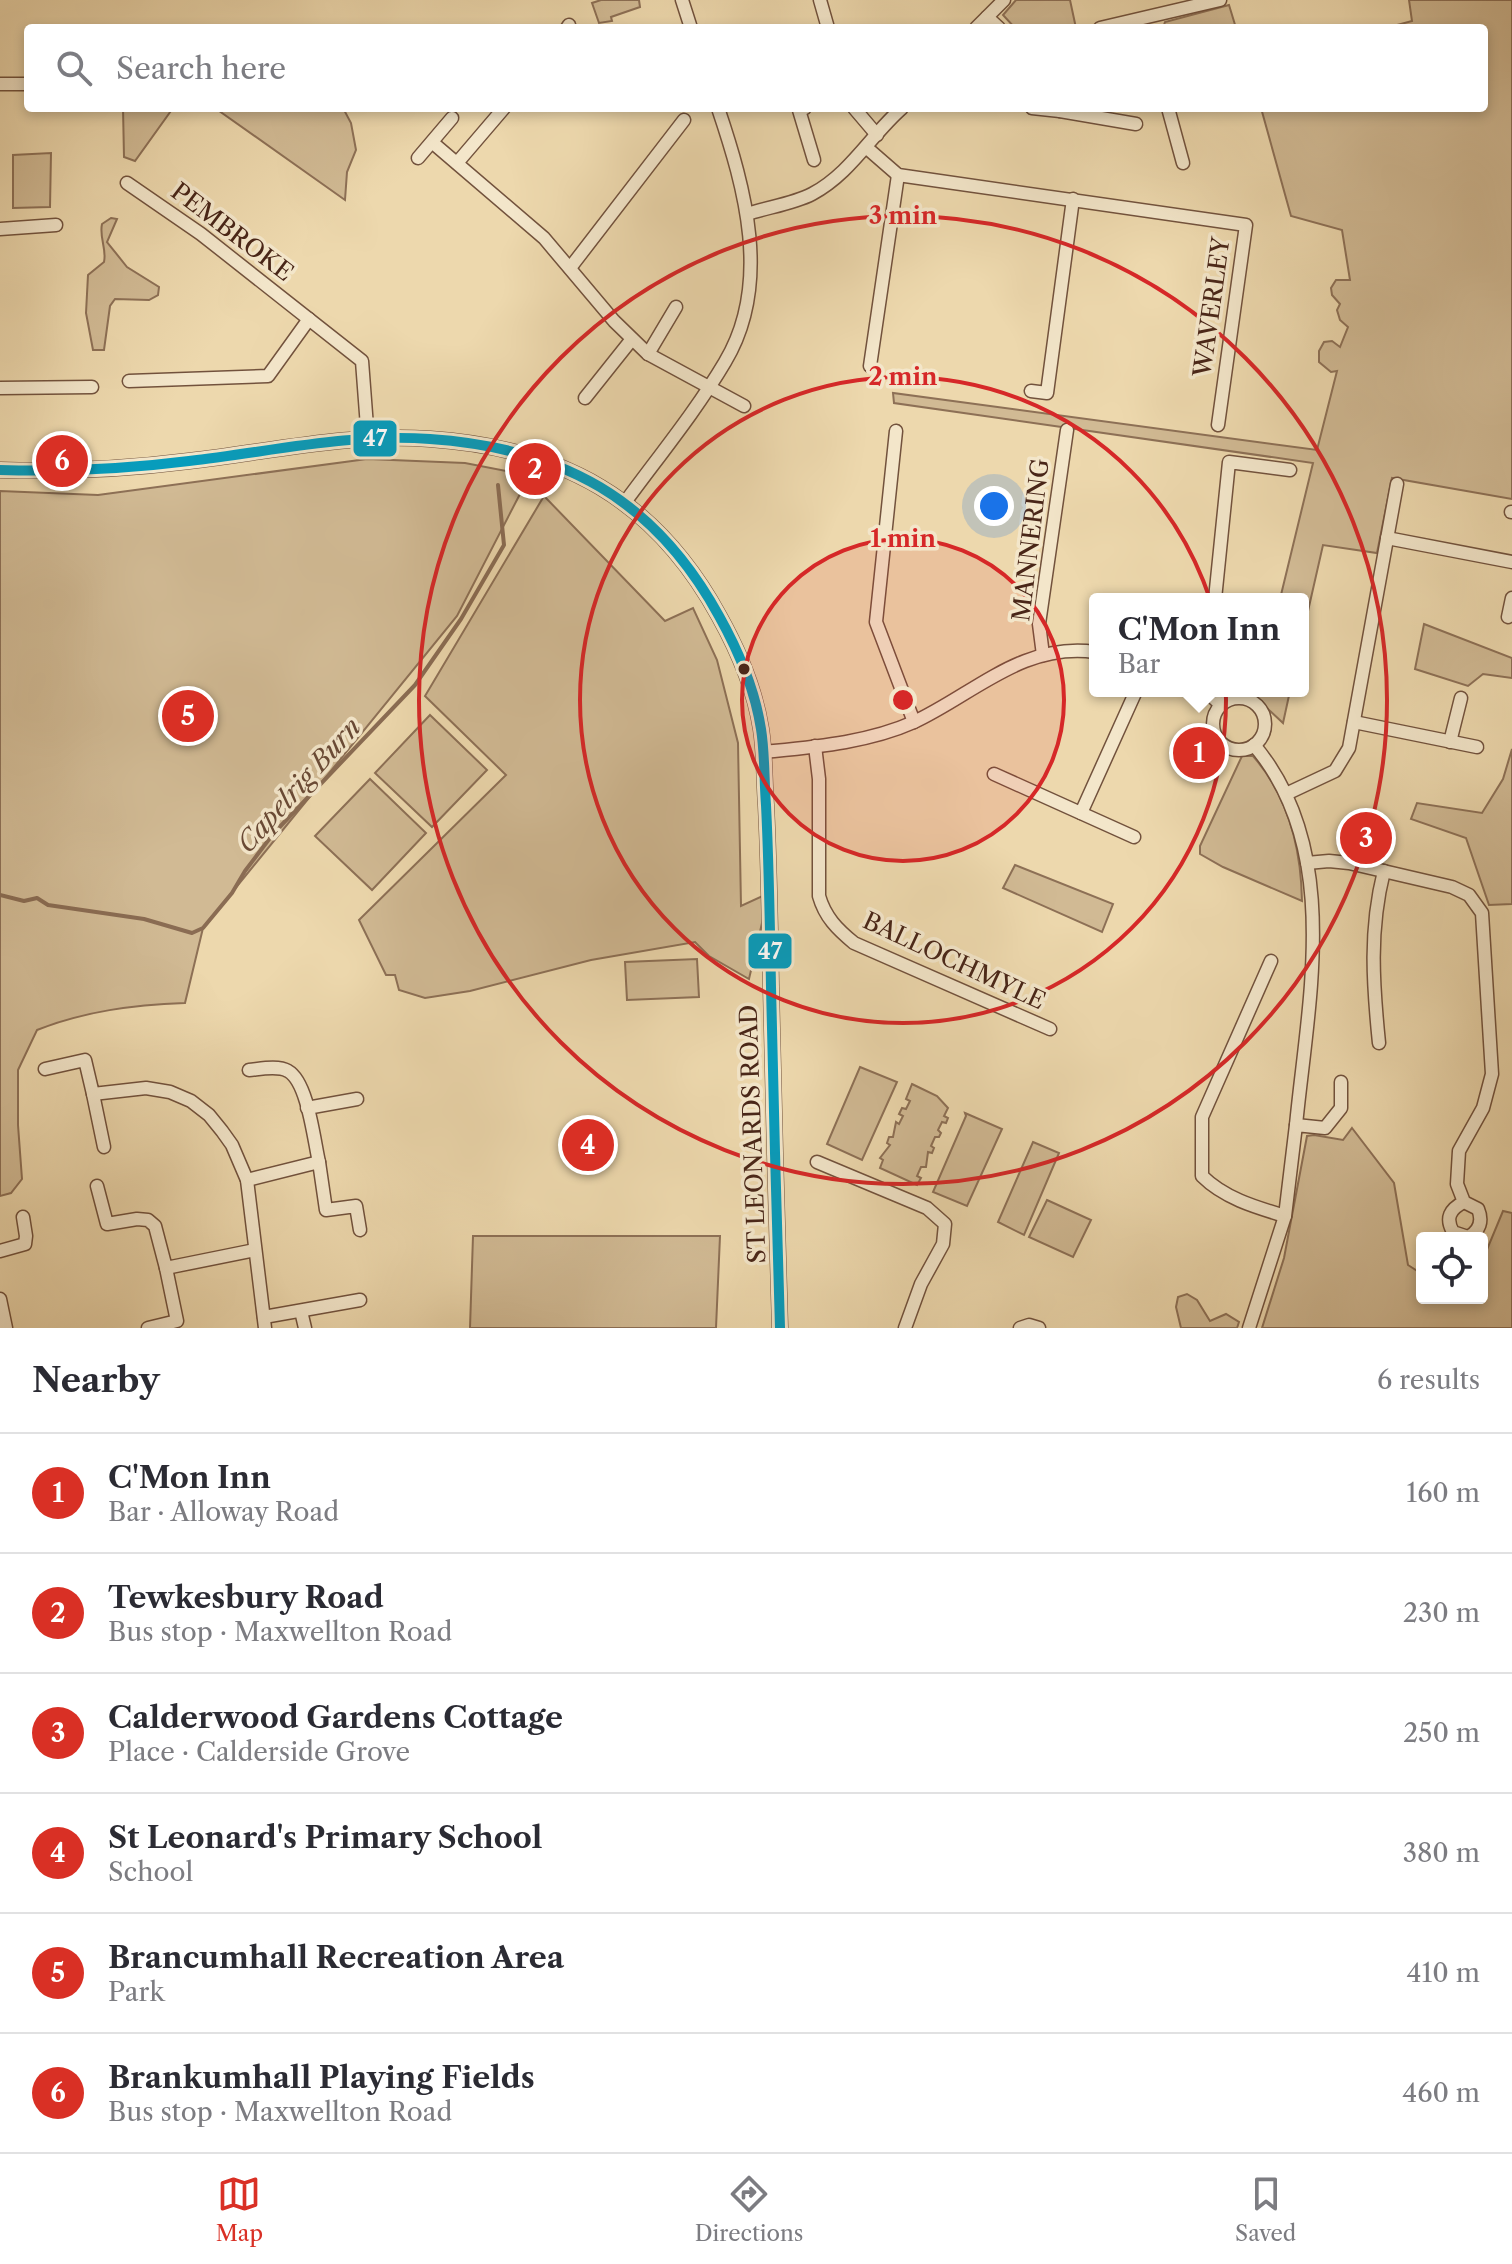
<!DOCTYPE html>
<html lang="en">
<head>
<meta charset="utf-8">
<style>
	body { margin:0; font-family:"Libre Caslon Text",serif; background:#f2f2f3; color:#2b2b33 }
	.controls { position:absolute; right:24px; bottom:24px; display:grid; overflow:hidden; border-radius:8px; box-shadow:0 4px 12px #0003 }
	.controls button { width:72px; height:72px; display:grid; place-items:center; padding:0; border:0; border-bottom:2px solid #e1e1e2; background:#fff; color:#2b2b33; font:40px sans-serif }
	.you { position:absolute; left:994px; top:506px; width:28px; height:28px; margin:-20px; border:6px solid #fff; border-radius:50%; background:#1a73e8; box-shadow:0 0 0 12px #1a73e833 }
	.badge { display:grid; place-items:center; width:52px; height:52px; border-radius:50%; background:#d93025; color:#fff; font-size:26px; font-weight:700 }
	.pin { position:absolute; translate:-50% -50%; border:4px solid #fff; box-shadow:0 2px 8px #0006 }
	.popup { position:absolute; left:1089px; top:593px; width:220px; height:104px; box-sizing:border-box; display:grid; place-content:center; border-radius:8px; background:#fff; filter:drop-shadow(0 2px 6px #0005); font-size:26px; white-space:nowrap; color:#7c7c81 }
	.popup b { font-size:30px; color:#2b2b33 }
	.popup::after { content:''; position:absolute; left:50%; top:100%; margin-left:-16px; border:16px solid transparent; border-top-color:#fff }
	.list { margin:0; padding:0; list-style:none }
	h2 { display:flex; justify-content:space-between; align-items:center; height:104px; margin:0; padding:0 32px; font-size:34px }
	h2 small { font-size:26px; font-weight:400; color:#7c7c81 }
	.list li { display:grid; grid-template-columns:52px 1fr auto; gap:24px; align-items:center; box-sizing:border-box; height:120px; padding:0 32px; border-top:2px solid #e1e1e2 }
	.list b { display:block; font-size:30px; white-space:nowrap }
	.list p { margin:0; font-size:26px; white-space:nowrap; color:#7c7c81 }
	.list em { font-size:26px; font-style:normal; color:#7c7c81 }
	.icon { flex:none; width:44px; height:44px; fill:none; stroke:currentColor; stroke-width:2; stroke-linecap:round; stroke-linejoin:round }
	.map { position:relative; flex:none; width:1512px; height:1328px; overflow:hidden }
	.search { position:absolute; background:#fff; box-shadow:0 4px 12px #0003; left:24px; right:24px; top:24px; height:88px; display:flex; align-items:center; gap:20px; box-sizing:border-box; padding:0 28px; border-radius:8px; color:#7c7c81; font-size:30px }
	.sheet { height:824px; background:#fff }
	nav { display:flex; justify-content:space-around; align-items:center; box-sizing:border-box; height:112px; border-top:2px solid #e1e1e2; background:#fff; font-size:22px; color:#7c7c81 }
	nav a { display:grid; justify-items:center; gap:4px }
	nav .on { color:#d93025 }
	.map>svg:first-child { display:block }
</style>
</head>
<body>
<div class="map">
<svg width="1512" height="1328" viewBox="0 0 1512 1328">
	<rect width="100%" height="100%" fill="#edd8ad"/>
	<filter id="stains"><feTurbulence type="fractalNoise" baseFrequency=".0025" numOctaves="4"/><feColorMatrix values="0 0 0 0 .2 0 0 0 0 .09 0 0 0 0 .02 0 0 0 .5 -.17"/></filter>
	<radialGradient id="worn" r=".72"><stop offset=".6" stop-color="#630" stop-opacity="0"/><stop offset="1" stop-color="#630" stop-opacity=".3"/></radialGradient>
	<g fill="#d1ba94" stroke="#8d7056" stroke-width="2">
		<polygon points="601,0 639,0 640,7 611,17 612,21 599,23 592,3"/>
		<polygon points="1016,0 1070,0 1076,28 1015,28 1003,15"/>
		<polygon points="1409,0 1512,0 1512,499 1392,478 1377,553 1323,545 1303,633 1303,599 1280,599 1313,463 894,403 893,393 1317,450 1337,371 1331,372 1319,362 1319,351 1324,342 1332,341 1340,347 1348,327 1340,320 1337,310 1340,304 1332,295 1331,288 1336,280 1350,280 1342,230 1291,216 1261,108 1484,108 1484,28 1386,28 1412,21"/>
		<polygon points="1229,5 1236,28 1163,28 1165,22"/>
		<polygon points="123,108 173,108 135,161 124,157"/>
		<polygon points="215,108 343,108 351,123 356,150 347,172 345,200"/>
		<polygon points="51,153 50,207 13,208 13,155"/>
		<path d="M111,218L117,219L107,242L127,267L159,287L158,295L149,300L115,299L110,306L104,350H93L86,313L88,275L104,262C107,249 99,238 102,224Z"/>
		<path d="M367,459L465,463L527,475L521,492L457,616L203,928L185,1003C133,1005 85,1011 37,1030L18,1070V1125L22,1179L11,1193L0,1196V491L98,495Z"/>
		<polygon points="544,496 665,621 693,608 717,660 738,743 741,906 769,893 749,979 709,956 695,942 591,960 470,991 425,998 399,990 395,975 386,975 359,920 506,775 425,696"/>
		<polygon points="1424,624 1512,658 1512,678 1483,674 1468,686 1415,669"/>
		<polygon points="1257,691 1290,691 1283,723 1255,697"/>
		<polygon points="430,715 487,770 432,827 375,773"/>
		<polygon points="1512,749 1512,904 1489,905 1466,838 1411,819 1417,803 1482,813 1503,779"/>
		<path d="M1242,756H1253C1288,796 1301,849 1302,901L1223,867L1200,854V846Z"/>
		<polygon points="370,779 426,833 372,890 315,836"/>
		<polygon points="1015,865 1113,904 1102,932 1003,888"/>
		<polygon points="697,959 699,997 627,1000 625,962"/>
		<polygon points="860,1067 897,1082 862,1160 827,1144"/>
		<polygon points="912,1084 937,1096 948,1108 944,1116 948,1118 946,1123 942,1122 938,1130 941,1133 939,1137 935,1137 931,1146 934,1148 932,1153 928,1152 926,1167 921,1167 917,1176 921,1178 917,1185 880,1168 883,1160 880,1158 890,1145 887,1143 889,1137 893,1137 896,1122 899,1124 903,1116 899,1114 902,1108 906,1109 910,1101 906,1099"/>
		<polygon points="965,1113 1002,1129 967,1206 933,1192 966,1116"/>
		<polygon points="1352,1128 1394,1183 1408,1265 1422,1274 1422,1298 1482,1298 1482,1270 1486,1261 1483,1259 1503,1211 1512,1213 1512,1328 1262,1328 1284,1258 1307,1136 1314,1135 1343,1140"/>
		<polygon points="1033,1142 1059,1153 1024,1235 998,1222"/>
		<polygon points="1047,1200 1091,1220 1073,1257 1029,1237"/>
		<polygon points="473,1236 720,1236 716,1328 470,1328"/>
		<polygon points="1187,1294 1197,1300 1210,1321 1226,1314 1239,1322 1237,1328 1181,1328 1176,1307 1178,1297"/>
	</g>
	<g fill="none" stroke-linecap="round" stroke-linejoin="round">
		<polyline stroke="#8a6c53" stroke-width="4" points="0,895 24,901 37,898 48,905 144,919 192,933 203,928 232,893 245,871 273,834 415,685 461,619 504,545 498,485"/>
		<g stroke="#72523d" stroke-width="15">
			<g id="minor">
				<polyline points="682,0 691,28"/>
				<polyline points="820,0 828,28"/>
				<polyline points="987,17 999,28"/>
				<polyline points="567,28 569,25"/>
				<polyline points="976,28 1004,0"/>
				<polyline points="1100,28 1220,0"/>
				<polyline points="0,84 28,84"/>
				<polyline points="805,108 799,110 814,160"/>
				<polyline points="854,108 877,135"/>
				<polyline points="1032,108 1060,111"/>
				<polyline points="1061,108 1060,111 1136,124"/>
				<polyline points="1168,108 1183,163"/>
				<polyline points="433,143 544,238 614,321 648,354 744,406"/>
				<polyline points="867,148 898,175 1246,225 1218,425"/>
				<polyline points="418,158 452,118"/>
				<polyline points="457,163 504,108"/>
				<polyline points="127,183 201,234 362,361 368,440"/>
				<path d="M747,214C768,207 793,204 812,194C850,174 871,135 902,108"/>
				<polyline points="0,229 56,225"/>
				<polyline points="570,268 684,120"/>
				<polyline points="648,354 676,307"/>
				<polyline points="870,366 898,175"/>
				<polyline points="129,381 268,376 309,319"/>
				<polyline points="0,388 92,387"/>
				<polyline points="1031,391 1047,393 1073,199"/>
				<polyline points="585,398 632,339"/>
				<polyline points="896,431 876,622 914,722"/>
				<path d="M626,501C659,456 696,411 725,362C772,284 745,188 718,108"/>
				<polyline points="1511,512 1512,512"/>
				<polyline points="1387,538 1512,562"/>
				<polyline points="1215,599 1229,462 1290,470"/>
				<polyline points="1508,617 1512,598"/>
				<polyline points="1043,655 1039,624 1067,430"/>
				<polyline points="1206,691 1221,705"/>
				<circle cx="1239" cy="724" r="26"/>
				<polyline points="1354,722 1477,747"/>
				<polyline points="1450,742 1461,698"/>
				<path d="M1254,745C1343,850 1308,1001 1296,1125"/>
				<path d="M815,746L819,779V896C825,917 837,929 854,943L1050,1029"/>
				<path d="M763,752C813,747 867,743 914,722C974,694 1023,642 1095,652"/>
				<polyline points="994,774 1134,837"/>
				<polyline points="1286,794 1335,771 1349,748 1397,484"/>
				<polyline points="1081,813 1136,691"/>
				<path d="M1307,863L1329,861L1349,863L1452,887L1469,895L1482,913L1492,1074L1483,1108L1459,1151L1457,1184L1464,1202L1478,1209C1483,1221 1480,1231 1468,1237L1453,1232C1445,1218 1450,1209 1464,1202"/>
				<path d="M1271,961L1202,1117V1176C1224,1198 1255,1207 1285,1216"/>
				<path d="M1379,1043C1373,984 1369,930 1384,871"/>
				<polyline points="45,1069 85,1060 93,1094 146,1088 170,1092 191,1101 209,1115 222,1131 232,1145 247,1180 265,1328"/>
				<polyline points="93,1094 104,1147"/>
				<polyline points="307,1108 357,1099"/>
				<polyline points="319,1162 326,1210 356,1206 360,1230"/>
				<polyline points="817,1162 927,1208 945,1224 943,1244 921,1284 905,1328"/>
				<path d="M247,1180L319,1162C314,1141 308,1082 288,1071C278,1065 260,1069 249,1070"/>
				<polyline points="97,1186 107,1224 137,1219 148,1220 155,1226 166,1268 255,1250"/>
				<polyline points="0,1251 25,1244 26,1236 23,1217"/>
				<polyline points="0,1299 6,1328"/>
				<polyline points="301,1311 305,1328"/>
				<polyline points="264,1317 360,1300"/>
				<polyline points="148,1328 177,1321 166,1268"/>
				<polyline points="1020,1328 1029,1325 1039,1328"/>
				<polyline points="1249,1328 1285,1216 1296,1125 1325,1128 1341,1108 1341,1082"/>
			</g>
		</g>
		<g stroke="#72523d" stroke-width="17">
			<path id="tertiary" d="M0,470C63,472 126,469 189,461C269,452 349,433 430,439C562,448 655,499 719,616C738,650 755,690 761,729C765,754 764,780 766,805C769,865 770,926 771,987C773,1101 777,1214 780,1328"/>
		</g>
		<use href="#minor" stroke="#f3e6ca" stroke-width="12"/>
		<use href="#tertiary" stroke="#f3e6ca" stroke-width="14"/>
		<g stroke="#f3e6ca" stroke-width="16">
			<path id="bus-1" d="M0,470C63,472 126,469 189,461C269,452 349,433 430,439C562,448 655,499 719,616C738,650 755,690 761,729C765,754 764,780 766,805C769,865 770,926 771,987C773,1101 777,1214 780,1328"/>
		</g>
		<use href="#bus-1" stroke="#079cbc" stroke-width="10"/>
	</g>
	<circle cx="903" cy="700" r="161" fill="#d62828" fill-opacity=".12"/>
	<g fill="none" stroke="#d62828" stroke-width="4">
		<circle cx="903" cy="700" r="161"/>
		<circle cx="903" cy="700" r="323"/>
		<circle cx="903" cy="700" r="484"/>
	</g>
	<circle fill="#492618" stroke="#f3e6ca" stroke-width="3" cx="744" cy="669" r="7"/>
	<g text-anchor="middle" stroke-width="7" stroke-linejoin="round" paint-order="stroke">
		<g font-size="24" fill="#492618" stroke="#f3e6ca">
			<text transform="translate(232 232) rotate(37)" y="8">PEMBROKE</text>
			<text transform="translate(1212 307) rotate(-82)" y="8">WAVERLEY</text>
			<text transform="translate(1031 540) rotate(-83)" y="8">MANNERING</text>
			<text transform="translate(954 961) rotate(25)" y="8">BALLOCHMYLE</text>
			<text transform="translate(753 1134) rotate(-92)" y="8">ST LEONARDS ROAD</text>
		</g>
		<g font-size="26" font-style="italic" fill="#694935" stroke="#f3e6ca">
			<text transform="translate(299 785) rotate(-48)" y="9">Capelrig Burn</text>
		</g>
	</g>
	<circle cx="903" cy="700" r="12" fill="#d62828" stroke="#f3e6ca" stroke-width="4"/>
	<g font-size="24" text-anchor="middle" font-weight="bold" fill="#d62828" stroke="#f3e6ca" stroke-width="7" stroke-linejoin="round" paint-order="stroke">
		<text x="903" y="224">3 min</text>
		<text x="903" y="385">2 min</text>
		<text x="903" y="547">1 min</text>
	</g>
	<g stroke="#f3e6ca" stroke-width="3">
		<rect x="352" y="419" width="46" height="39" rx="8" fill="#079cbc"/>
		<rect x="747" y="932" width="46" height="38" rx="8" fill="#079cbc"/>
	</g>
	<g font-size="22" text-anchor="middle" font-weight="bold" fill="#fff">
		<text x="375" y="446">47</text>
		<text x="770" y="959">47</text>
	</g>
	<rect width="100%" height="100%" filter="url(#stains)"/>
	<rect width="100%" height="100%" fill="url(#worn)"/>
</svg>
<div class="controls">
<button><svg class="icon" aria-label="locate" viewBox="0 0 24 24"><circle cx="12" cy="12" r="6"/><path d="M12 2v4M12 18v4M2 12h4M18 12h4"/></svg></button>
</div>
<div class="you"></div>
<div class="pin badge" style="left:1199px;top:753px">1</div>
<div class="popup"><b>C'Mon Inn</b>Bar</div>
<div class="pin badge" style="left:535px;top:469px">2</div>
<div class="pin badge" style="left:1366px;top:838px">3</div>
<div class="pin badge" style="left:588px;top:1145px">4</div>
<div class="pin badge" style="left:188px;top:716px">5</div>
<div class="pin badge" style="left:62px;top:461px">6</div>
<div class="search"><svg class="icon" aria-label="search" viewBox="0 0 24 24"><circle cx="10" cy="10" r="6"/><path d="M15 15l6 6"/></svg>Search here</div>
</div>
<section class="sheet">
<h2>Nearby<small>6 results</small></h2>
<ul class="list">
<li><span class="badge">1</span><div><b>C'Mon Inn</b><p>Bar · Alloway Road</p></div><em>160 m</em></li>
<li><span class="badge">2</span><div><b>Tewkesbury Road</b><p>Bus stop · Maxwellton Road</p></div><em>230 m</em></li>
<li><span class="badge">3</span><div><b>Calderwood Gardens Cottage</b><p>Place · Calderside Grove</p></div><em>250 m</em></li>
<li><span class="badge">4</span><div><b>St Leonard's Primary School</b><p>School</p></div><em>380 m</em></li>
<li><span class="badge">5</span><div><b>Brancumhall Recreation Area</b><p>Park</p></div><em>410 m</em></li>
<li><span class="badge">6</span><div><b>Brankumhall Playing Fields</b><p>Bus stop · Maxwellton Road</p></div><em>460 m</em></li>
</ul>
</section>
<nav>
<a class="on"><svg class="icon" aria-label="map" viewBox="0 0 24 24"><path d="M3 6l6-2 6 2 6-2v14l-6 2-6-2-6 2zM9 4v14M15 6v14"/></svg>Map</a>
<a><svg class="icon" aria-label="directions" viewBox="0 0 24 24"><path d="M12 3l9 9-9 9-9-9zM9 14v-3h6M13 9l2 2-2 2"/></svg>Directions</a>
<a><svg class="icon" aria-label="saved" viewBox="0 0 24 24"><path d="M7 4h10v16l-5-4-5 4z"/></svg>Saved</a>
</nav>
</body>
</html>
